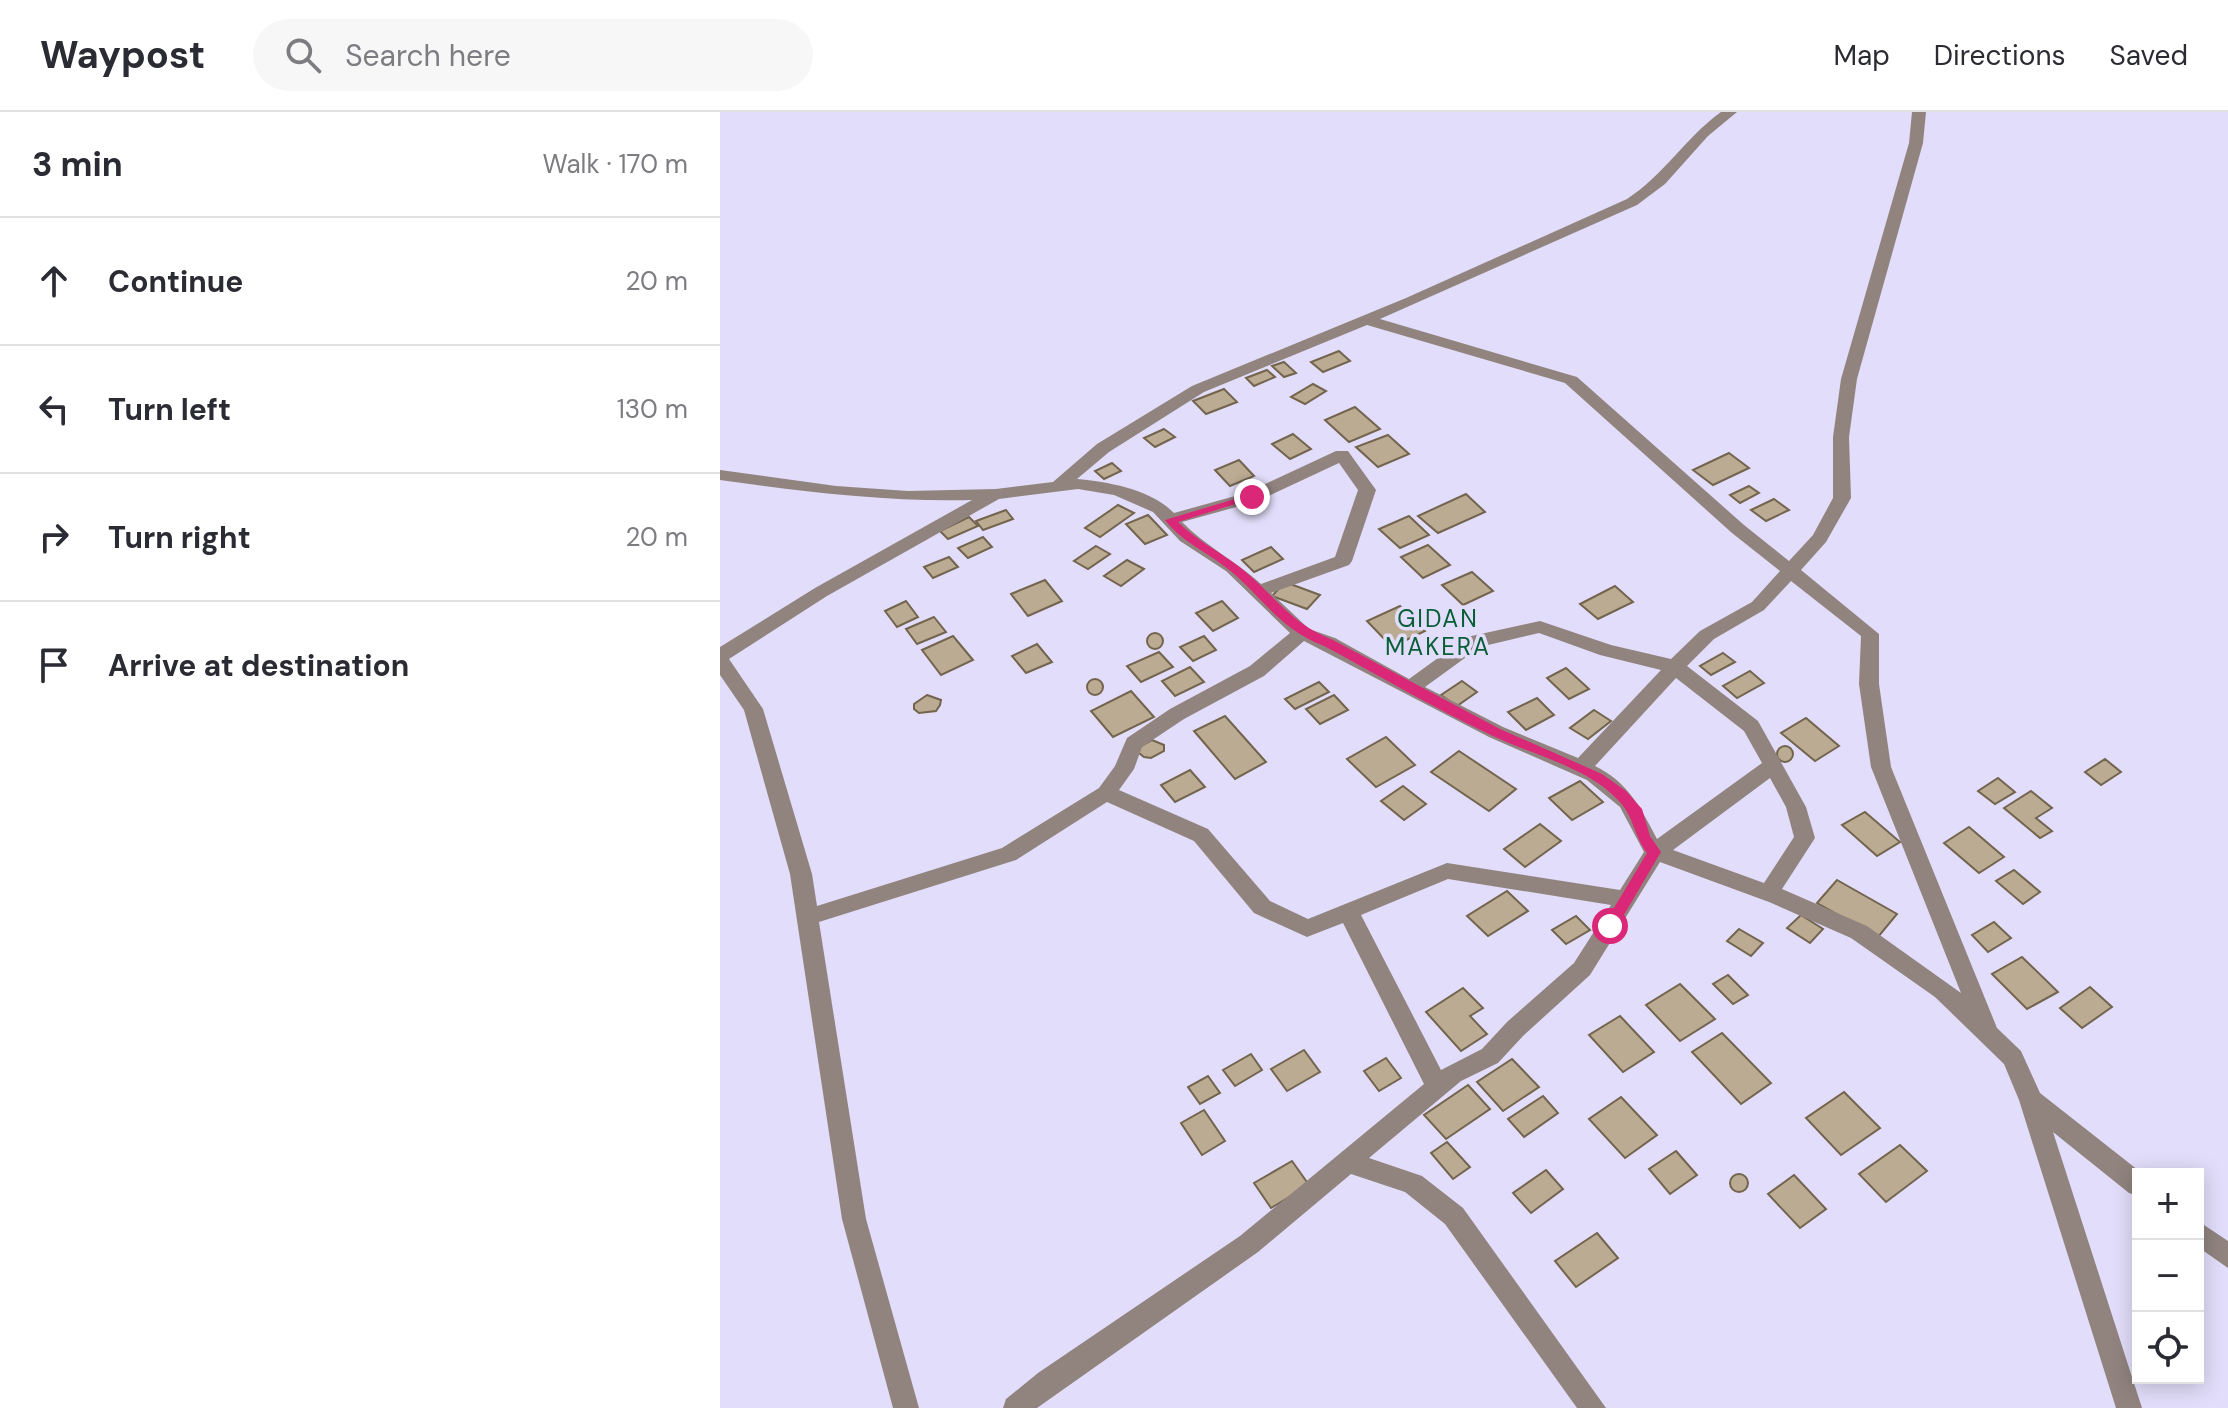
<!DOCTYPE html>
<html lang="en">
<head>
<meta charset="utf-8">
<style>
	body { margin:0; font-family:"DM Sans",sans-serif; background:#f7f7f7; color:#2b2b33 }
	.controls { position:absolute; right:24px; bottom:24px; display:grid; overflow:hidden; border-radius:0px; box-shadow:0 4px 20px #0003 }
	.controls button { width:72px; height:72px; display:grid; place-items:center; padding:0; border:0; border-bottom:2px solid #e1e1e2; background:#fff; color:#2b2b33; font:40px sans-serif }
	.stop { position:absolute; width:24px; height:24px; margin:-18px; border:6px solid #db2777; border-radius:50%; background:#fff }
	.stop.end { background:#db2777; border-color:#fff; box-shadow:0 2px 8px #0008 }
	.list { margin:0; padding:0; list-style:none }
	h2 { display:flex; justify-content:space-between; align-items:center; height:104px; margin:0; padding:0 32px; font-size:34px }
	h2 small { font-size:26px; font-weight:400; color:#7c7c81 }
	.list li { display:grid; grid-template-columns:52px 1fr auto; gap:24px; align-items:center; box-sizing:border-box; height:128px; padding:0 32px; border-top:2px solid #e1e1e2 }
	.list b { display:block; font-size:30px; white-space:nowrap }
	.list em { font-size:26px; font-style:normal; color:#7c7c81 }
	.icon { flex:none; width:44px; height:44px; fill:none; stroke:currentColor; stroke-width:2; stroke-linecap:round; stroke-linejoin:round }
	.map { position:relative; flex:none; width:1508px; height:1296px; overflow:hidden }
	header { display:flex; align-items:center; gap:48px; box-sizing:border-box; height:112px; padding:0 40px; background:#fff; border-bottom:2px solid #e1e1e2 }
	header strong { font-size:38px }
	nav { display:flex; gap:44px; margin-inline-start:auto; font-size:28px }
	.search { width:560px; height:72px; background:#f7f7f7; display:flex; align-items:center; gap:20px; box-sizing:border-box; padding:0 28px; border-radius:44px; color:#7c7c81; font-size:30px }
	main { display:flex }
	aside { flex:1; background:#fff }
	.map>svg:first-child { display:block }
</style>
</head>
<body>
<header>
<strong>Waypost</strong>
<div class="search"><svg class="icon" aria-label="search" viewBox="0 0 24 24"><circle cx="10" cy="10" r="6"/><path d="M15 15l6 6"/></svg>Search here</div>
<nav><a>Map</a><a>Directions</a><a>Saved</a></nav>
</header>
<main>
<aside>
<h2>3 min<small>Walk · 170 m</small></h2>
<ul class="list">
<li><svg class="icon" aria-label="ahead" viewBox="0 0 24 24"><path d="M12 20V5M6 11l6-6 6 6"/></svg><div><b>Continue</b></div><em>20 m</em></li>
<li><svg class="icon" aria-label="left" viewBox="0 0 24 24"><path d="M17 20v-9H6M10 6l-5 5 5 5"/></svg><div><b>Turn left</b></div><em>130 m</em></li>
<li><svg class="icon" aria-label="right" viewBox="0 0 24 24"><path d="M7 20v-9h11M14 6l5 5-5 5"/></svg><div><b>Turn right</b></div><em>20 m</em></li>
<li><svg class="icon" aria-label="arrive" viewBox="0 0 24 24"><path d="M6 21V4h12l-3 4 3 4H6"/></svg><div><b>Arrive at destination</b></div></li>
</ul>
</aside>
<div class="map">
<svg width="1508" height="1296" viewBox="0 0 1508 1296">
	<rect width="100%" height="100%" fill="#e2ddfa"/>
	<g fill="#bbab93" stroke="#73644e" stroke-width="2">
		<polygon points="619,239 630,249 603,260 591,250"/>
		<polygon points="564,250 576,261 564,265 552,254"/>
		<polygon points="547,258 555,265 534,274 526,266"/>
		<polygon points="593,272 606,279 585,292 571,285"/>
		<polygon points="504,277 517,290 486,302 473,289"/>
		<polygon points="635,295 660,317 629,330 605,308"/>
		<polygon points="444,317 455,325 435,335 424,326"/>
		<polygon points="573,322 591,337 570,347 552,332"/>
		<polygon points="668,323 689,342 658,355 636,335"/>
		<polygon points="1009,341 1029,356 993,373 973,358"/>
		<polygon points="519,348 534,364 510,374 495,358"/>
		<polygon points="392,351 401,359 384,367 375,359"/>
		<polygon points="1029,374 1039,381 1020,391 1010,383"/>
		<polygon points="746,382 765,400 718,421 698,404"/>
		<polygon points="1054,387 1069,398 1046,409 1031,398"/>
		<polygon points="398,393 414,401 380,425 365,416"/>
		<polygon points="286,398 293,407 263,418 256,409"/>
		<polygon points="428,403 447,423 425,432 406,412"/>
		<polygon points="689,404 709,423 680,436 659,417"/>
		<polygon points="249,405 258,414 228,427 220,419"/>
		<polygon points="263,425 272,435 248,446 238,436"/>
		<polygon points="708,433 730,453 703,466 681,445"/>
		<polygon points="376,434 390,442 368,457 354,449"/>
		<polygon points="551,435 563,447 534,460 522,448"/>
		<polygon points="229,445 238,455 213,466 204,455"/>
		<polygon points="407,448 424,457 401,474 384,464"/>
		<polygon points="752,460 773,479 743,493 722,473"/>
		<polygon points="325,468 342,489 308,504 291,482"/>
		<polygon points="565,470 600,483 587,497 552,484"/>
		<polygon points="895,474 913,490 878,507 860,492"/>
		<polygon points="186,489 198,505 177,515 165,499"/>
		<polygon points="502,489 518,506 493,519 476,501"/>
		<polygon points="680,494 705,519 672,535 647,509"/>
		<polygon points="214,505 226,520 197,532 186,517"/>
		<circle cx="435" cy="529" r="8"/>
		<polygon points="233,524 253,548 221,563 202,538"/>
		<polygon points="484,524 496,538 473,549 460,535"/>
		<polygon points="317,532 332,550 306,561 292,544"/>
		<polygon points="439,540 453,555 421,570 407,554"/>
		<polygon points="1003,541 1015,550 991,563 980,554"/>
		<polygon points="470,555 484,570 455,584 442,569"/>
		<polygon points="846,556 869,577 849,587 827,566"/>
		<polygon points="1030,559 1044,571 1017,586 1003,574"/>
		<circle cx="375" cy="575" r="8"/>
		<polygon points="742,569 757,580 737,594 721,583"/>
		<polygon points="599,570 609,580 575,597 565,587"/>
		<polygon points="411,579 434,605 393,625 371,599"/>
		<polygon points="207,583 221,588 220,593 216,599 199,601 194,597 194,592"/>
		<polygon points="614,583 628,598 600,612 586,597"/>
		<polygon points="817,586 834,603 806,618 788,600"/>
		<polygon points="874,598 891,609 868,627 850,616"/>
		<polygon points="505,604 546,650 515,667 474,619"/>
		<polygon points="1086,606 1119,634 1095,649 1061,621"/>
		<polygon points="666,625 695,653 656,675 627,647"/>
		<polygon points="432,628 444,633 444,639 431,646 424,645 419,641 419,635"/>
		<circle cx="1065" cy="642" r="8"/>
		<polygon points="739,639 796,677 769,699 711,660"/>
		<polygon points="1385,647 1401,660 1381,673 1365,660"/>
		<polygon points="470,658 485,675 455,690 441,673"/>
		<polygon points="1278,666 1295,680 1275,692 1258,679"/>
		<polygon points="860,669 883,690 852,708 829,686"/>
		<polygon points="683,674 706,692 684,708 661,689"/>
		<polygon points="1311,679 1332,696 1316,706 1332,719 1320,726 1284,696"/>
		<polygon points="1145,700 1180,730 1157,744 1122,713"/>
		<polygon points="820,712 841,729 805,755 784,737"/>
		<polygon points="1249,715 1284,745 1259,761 1224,731"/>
		<polygon points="1294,758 1320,780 1303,792 1276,769"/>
		<polygon points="1117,768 1177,802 1158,825 1097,791"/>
		<polygon points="787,779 808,799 768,824 747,804"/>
		<polygon points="1081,803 1103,817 1090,831 1067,816"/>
		<polygon points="856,804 870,818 846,832 832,818"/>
		<polygon points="1274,810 1291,826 1268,840 1252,823"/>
		<polygon points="1019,817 1043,831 1031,844 1007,829"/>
		<polygon points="1302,845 1338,880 1307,897 1272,862"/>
		<polygon points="1008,863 1028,883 1013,892 993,872"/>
		<polygon points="960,872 995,907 960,929 926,893"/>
		<polygon points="1370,875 1392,895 1362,916 1340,896"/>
		<polygon points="743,876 763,896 750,904 767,922 741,939 706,900"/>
		<polygon points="900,904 934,940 903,960 869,923"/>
		<polygon points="1002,921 1051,971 1021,992 972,940"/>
		<polygon points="584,938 600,960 567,979 551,957"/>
		<polygon points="531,942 542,958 515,974 503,958"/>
		<polygon points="666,946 681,966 659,979 644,959"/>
		<polygon points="792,947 819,975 783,999 757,970"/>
		<polygon points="488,964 500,981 480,992 468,975"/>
		<polygon points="748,973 770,997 726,1027 704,1003"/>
		<polygon points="1124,980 1160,1016 1121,1043 1086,1006"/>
		<polygon points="823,984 838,1001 804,1025 788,1007"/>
		<polygon points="901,985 937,1023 905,1046 869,1007"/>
		<polygon points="484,998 505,1029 482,1043 461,1011"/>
		<polygon points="727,1030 750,1055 733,1067 711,1041"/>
		<polygon points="1180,1033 1207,1059 1166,1090 1139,1062"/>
		<polygon points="956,1039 977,1063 950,1082 929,1057"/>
		<polygon points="572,1049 589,1073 551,1096 534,1071"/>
		<polygon points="826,1058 843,1077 811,1101 793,1081"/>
		<circle cx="1019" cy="1071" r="9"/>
		<polygon points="1074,1063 1106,1097 1080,1116 1048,1082"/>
		<polygon points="877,1121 898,1146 856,1175 835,1149"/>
	</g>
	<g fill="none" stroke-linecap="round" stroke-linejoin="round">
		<g fill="#91847f" fill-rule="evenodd">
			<path d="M1001,0H1017L988,24L945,72L917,93L660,207L857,265L1024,413L1069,449L1093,423L1113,386V325L1121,267L1189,31L1192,0H1206L1203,31L1137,267L1129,325L1131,386L1106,430L1081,458L1159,522V572L1171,655L1277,916L1301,939L1320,981L1423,1062H1418V1084L1409,1081L1333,1020L1422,1296H1396L1299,988L1284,952L1215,885L1131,826L1049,790L940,750L870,863L803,924L778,951L741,969L649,1046L702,1064L743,1096L886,1296H857L725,1112L685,1080L631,1062L538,1140L317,1296H283L286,1287L318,1261L520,1124L704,972L623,811L587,825L534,801L474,729L387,690L296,748L99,810L146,1107L199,1296H173L122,1107L70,762L24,598L0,563V535L95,476L252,388C167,390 85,380 0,368V358L116,374L188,379L276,377L333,370L377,332L472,274L686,186L907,87C944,63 966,25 1001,0ZM647,213L845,271L1012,421L1060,459L1032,490L980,519L951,547L891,533L820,509L747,525L689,567L615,526L589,517L551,481L629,453L632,449L656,378L628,339H616L526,381L454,401C430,377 389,370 357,367L389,340L484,280ZM619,351L638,378L615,445L541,472C516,449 485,434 462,410L538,389ZM358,377L394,383L433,400L460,429L506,459L570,521L530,554L450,597L407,626L395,654L379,676L282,736L97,794L92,762L43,597L9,547L107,484L279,387ZM1071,469L1141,524L1139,572L1151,655L1241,881L1147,814L1062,777L1095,726L1086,695L1038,609L967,554L994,527L1044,498ZM819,521L880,543L941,558L858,646L783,615L705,575L760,535ZM584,529L769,625L867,668L900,695L924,740L900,778L727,751L588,807L550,789L488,717L399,678L414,657L422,635L464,607L544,564ZM956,566L1024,619L1042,651L937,727C920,695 909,671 875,654ZM1050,666L1066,695L1074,725L1044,771L953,738ZM728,767L891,793L854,851L787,910L762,937L721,958L641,803Z"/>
			<polygon points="1478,1109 1508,1129 1508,1156 1478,1135"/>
		</g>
	</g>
	<path fill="#db2777" d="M528,383L538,385L458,410C475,427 495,437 514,451C552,478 566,510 613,528L780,617L882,662L906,679L922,697L930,724L941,740L895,818L890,820L883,814L927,741C914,724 914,704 898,688C867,655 813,643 773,624C715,597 660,564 604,534C559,517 544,486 508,457C487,440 462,430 445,408Z"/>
	<g text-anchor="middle" stroke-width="7" stroke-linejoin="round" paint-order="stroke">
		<g font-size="24" letter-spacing="2" fill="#075e37" stroke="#e2ddfa">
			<text x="718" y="515">GIDAN<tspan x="718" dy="28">MAKERA</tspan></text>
		</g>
	</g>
</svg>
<div class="controls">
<button>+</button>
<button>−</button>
<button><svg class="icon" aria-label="locate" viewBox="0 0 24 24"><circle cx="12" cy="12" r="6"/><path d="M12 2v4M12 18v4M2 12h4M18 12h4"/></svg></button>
</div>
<div class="stop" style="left:890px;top:814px"></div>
<div class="stop end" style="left:532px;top:385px"></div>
</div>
</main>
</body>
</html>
